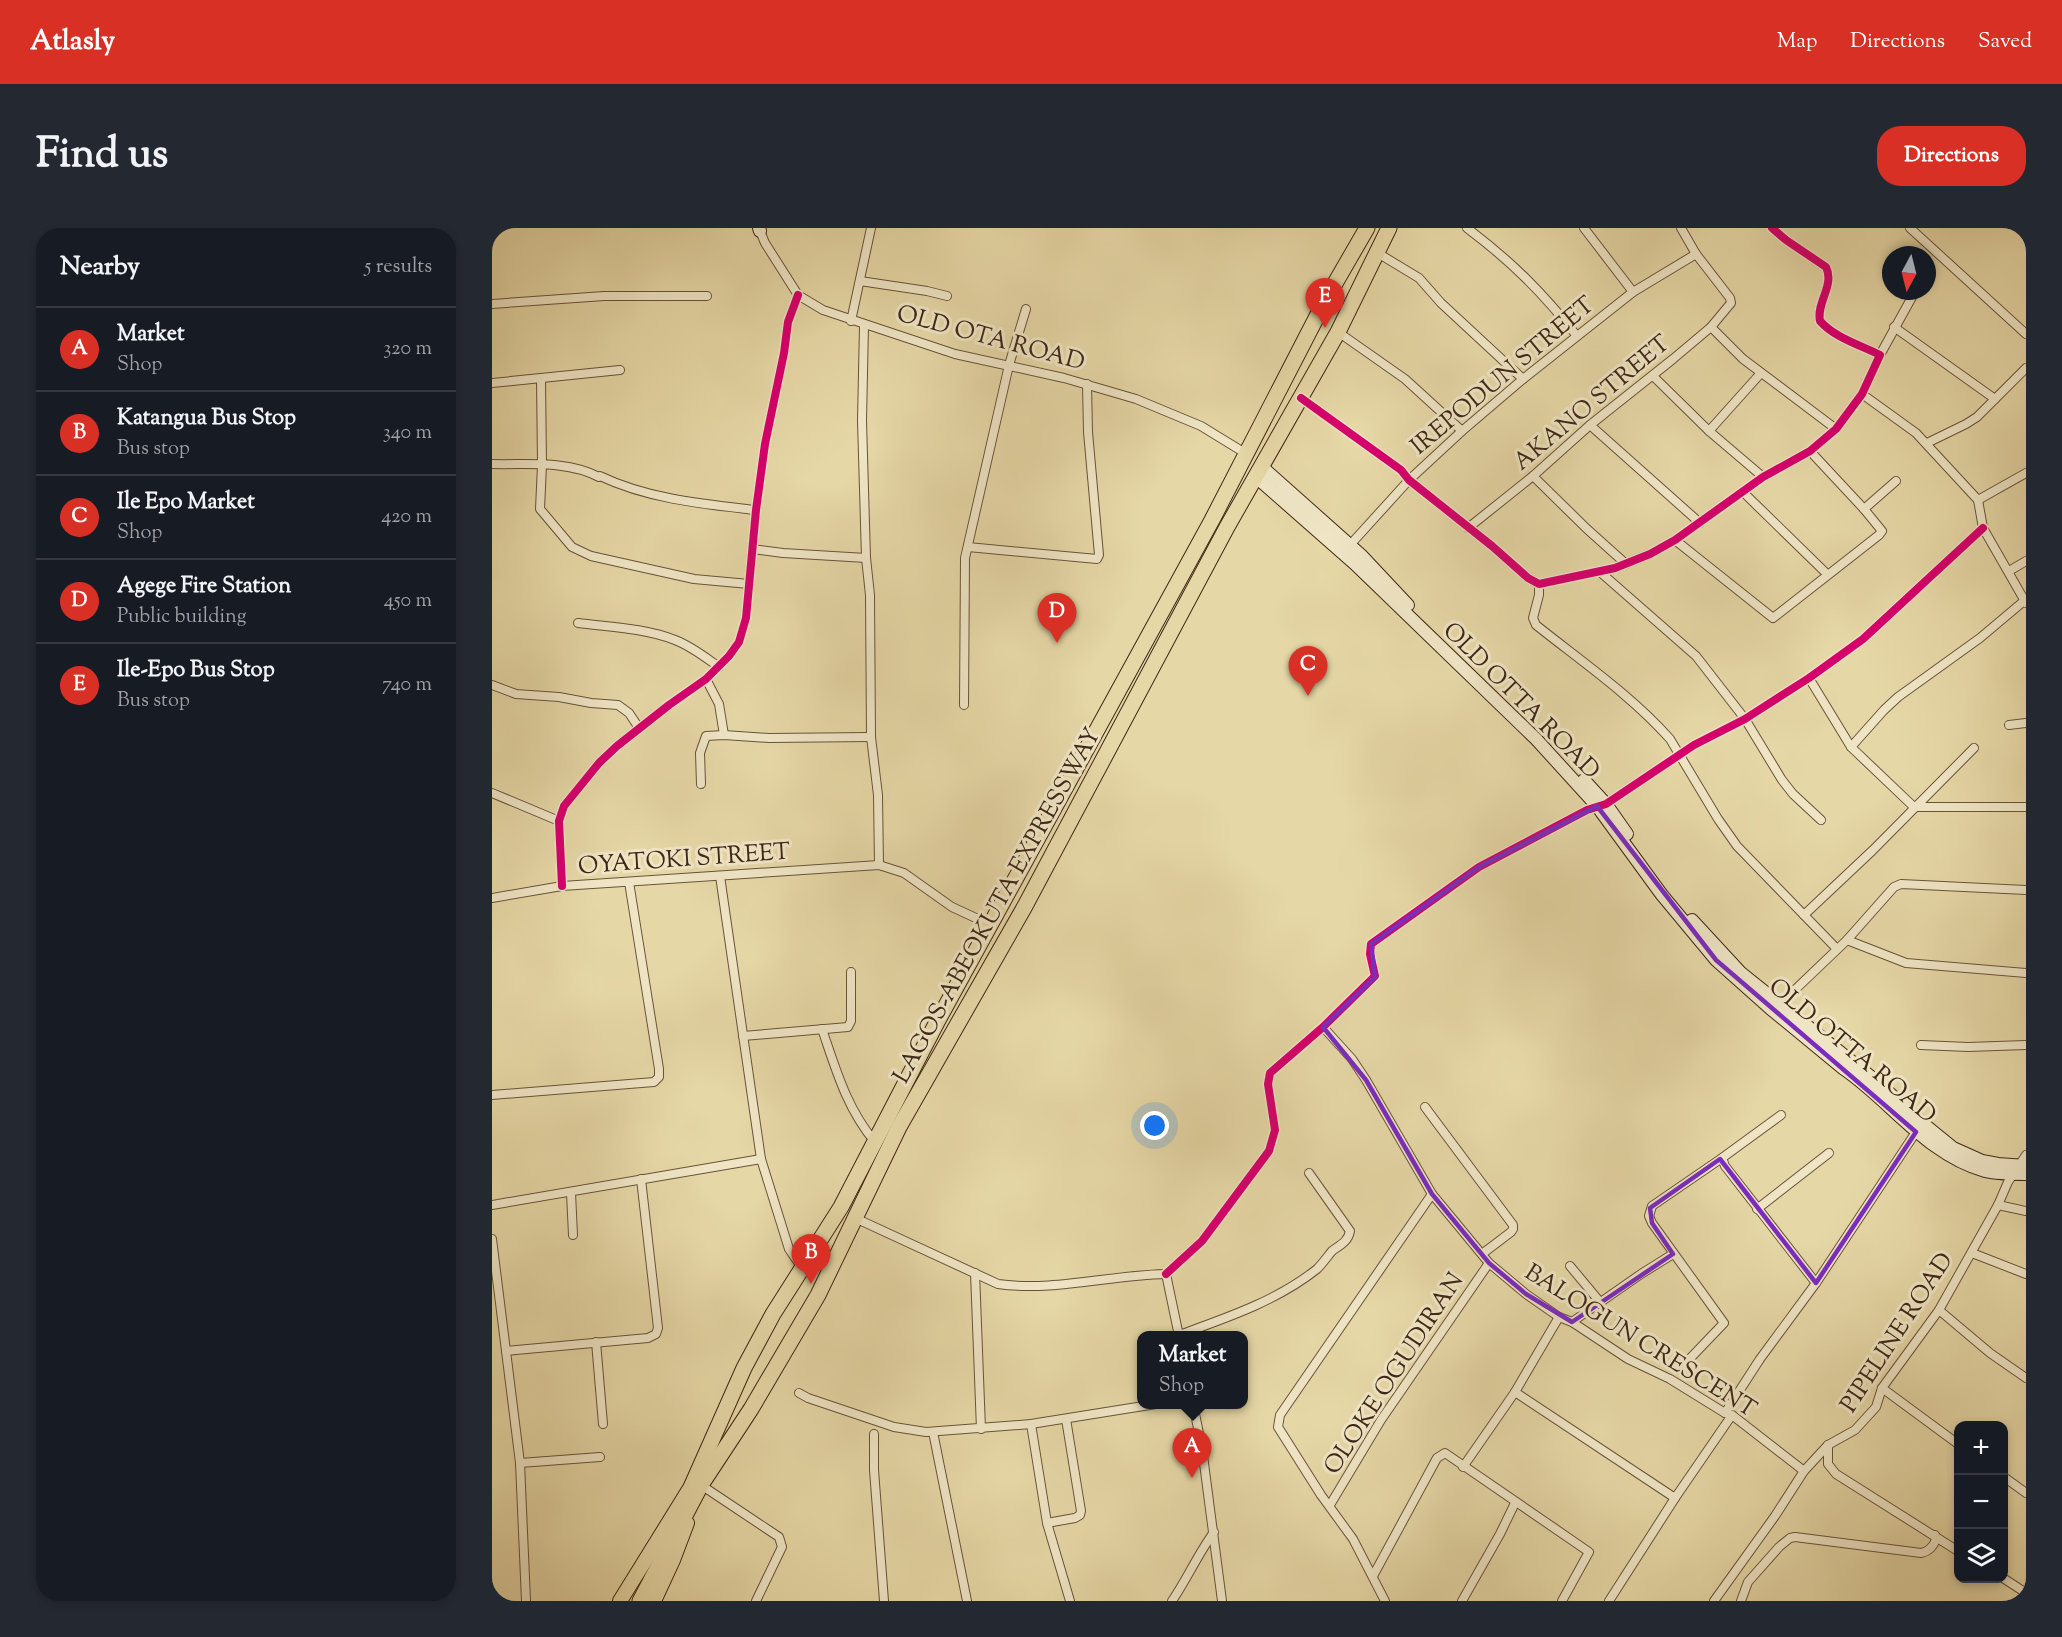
<!DOCTYPE html>
<html lang="en">
<head>
<meta charset="utf-8">
<style>
	body { margin:0; font-family:"Sorts Mill Goudy",serif; background:#242831; color:#f1f3f6 }
	.controls { position:absolute; right:18px; bottom:18px; display:grid; overflow:hidden; border-radius:12px; box-shadow:0 3px 9px #0003 }
	.controls button { width:54px; height:54px; display:grid; place-items:center; padding:0; border:0; border-bottom:2px solid #363941; background:#171b24; color:#f1f3f6; font:30px sans-serif }
	.compass { position:absolute; left:1390px; top:18px; width:54px; height:54px; border-radius:50%; background:#171b24; box-shadow:0 3px 9px #0003; rotate:187deg }
	.you { position:absolute; left:663px; top:898px; width:21px; height:21px; margin:-15px; border:4px solid #fff; border-radius:50%; background:#1a73e8; box-shadow:0 0 0 9px #1a73e833 }
	.badge { display:grid; place-items:center; width:39px; height:39px; border-radius:50%; background:#d93025; color:#fff; font-size:20px; font-weight:700 }
	.pin { position:absolute; translate:-50% -50px; filter:drop-shadow(0 2px 3px #0008) }
	.pin::after { content:''; position:absolute; top:32px; width:21px; height:18px; background:inherit; clip-path:polygon(0 0,100% 0,50% 100%) }
	.popup { position:absolute; left:645px; top:1103px; width:111px; height:78px; box-sizing:border-box; display:grid; place-content:center; border-radius:12px; background:#171b24; filter:drop-shadow(0 2px 4px #0005); font-size:20px; white-space:nowrap; color:#9ea1a6 }
	.popup b { font-size:22px; color:#f1f3f6 }
	.popup::after { content:''; position:absolute; left:50%; top:100%; margin-left:-12px; border:12px solid transparent; border-top-color:#171b24 }
	.list { margin:0; padding:0; list-style:none }
	h2 { display:flex; justify-content:space-between; align-items:center; height:78px; margin:0; padding:0 24px; font-size:26px }
	h2 small { font-size:20px; font-weight:400; color:#9ea1a6 }
	.list li { display:grid; grid-template-columns:39px 1fr auto; gap:18px; align-items:center; box-sizing:border-box; height:84px; padding:0 24px; border-top:2px solid #363941 }
	.list b { display:block; font-size:22px; white-space:nowrap }
	.list p { margin:0; font-size:20px; white-space:nowrap; color:#9ea1a6 }
	.list em { font-size:20px; font-style:normal; color:#9ea1a6 }
	.icon { flex:none; width:33px; height:33px; fill:none; stroke:currentColor; stroke-width:2; stroke-linecap:round; stroke-linejoin:round }
	.map { position:relative; flex:none; width:1534px; height:1373px; overflow:hidden; border-radius:24px }
	header { display:flex; align-items:center; gap:36px; box-sizing:border-box; height:84px; padding:0 30px; background:#d93025; color:#fff }
	header strong { font-size:28px }
	nav { display:flex; gap:33px; margin-inline-start:auto; font-size:21px }
	.intro { display:flex; align-items:center; justify-content:space-between; box-sizing:border-box; height:144px; padding:0 36px }
	h1 { margin:0; font-size:42px }
	.button { padding:15px 27px; border-radius:24px; background:#d93025; color:#fff; font-size:21px; font-weight:700 }
	main { display:flex; gap:36px; padding:0 36px }
	aside { flex:1; background:#171b24; border-radius:24px; box-shadow:0 3px 9px #0003 }
	.map>svg:first-child { display:block }
</style>
</head>
<body>
<header>
<strong>Atlasly</strong>
<nav><a>Map</a><a>Directions</a><a>Saved</a></nav>
</header>
<div class="intro"><h1>Find us</h1><a class="button">Directions</a></div>
<main>
<aside>
<h2>Nearby<small>5 results</small></h2>
<ul class="list">
<li><span class="badge">A</span><div><b>Market</b><p>Shop</p></div><em>320 m</em></li>
<li><span class="badge">B</span><div><b>Katangua Bus Stop</b><p>Bus stop</p></div><em>340 m</em></li>
<li><span class="badge">C</span><div><b>Ile Epo Market</b><p>Shop</p></div><em>420 m</em></li>
<li><span class="badge">D</span><div><b>Agege Fire Station</b><p>Public building</p></div><em>450 m</em></li>
<li><span class="badge">E</span><div><b>Ile-Epo Bus Stop</b><p>Bus stop</p></div><em>740 m</em></li>
</ul>
</aside>
<div class="map">
<svg width="1534" height="1373" viewBox="0 0 1534 1373">
	<rect width="100%" height="100%" fill="#e6d7a6"/>
	<filter id="stains"><feTurbulence type="fractalNoise" baseFrequency=".00333" numOctaves="4"/><feColorMatrix values="0 0 0 0 .2 0 0 0 0 .09 0 0 0 0 .02 0 0 0 .5 -.17"/></filter>
	<radialGradient id="worn" r=".72"><stop offset=".6" stop-color="#630" stop-opacity="0"/><stop offset="1" stop-color="#630" stop-opacity=".3"/></radialGradient>
	<g fill="none" stroke-linecap="round" stroke-linejoin="round">
		<g stroke="#68533a" stroke-width="10">
			<g id="street">
				<path d="M975,0C1020,34 1049,63 1085,108"/>
				<polyline points="1092,0 1141,64"/>
				<polyline points="1418,0 1534,106"/>
				<polyline points="268,3 273,15 306,67 331,82 463,126 572,150 644,171 709,198 753,225"/>
				<polyline points="884,24 927,50 949,75 1031,151"/>
				<polyline points="368,53 435,63 455,68"/>
				<polyline points="0,76 112,68 215,68"/>
				<polyline points="359,93 379,0"/>
				<polyline points="372,97 370,193 374,330 378,367 379,509 386,567 387,637"/>
				<polyline points="1219,99 1251,131 1344,201"/>
				<polyline points="1402,99 1503,171"/>
				<polyline points="846,104 913,151 970,203"/>
				<polyline points="1388,127 1420,69"/>
				<polyline points="1161,148 1217,203 1271,249"/>
				<polyline points="49,150 50,237 48,281 80,319 99,328 202,351 257,356"/>
				<polyline points="0,155 128,142"/>
				<polyline points="1370,166 1424,205 1486,272 1491,300 1534,375"/>
				<path d="M809,170L909,242L917,252L1000,318L1036,350L1047,356L1123,340L1158,326L1183,312L1271,249L1318,223L1344,201L1370,166L1388,127C1368,117 1343,110 1328,93C1324,75 1343,57 1334,39L1294,12L1280,0"/>
				<polyline points="1098,197 1208,295"/>
				<polyline points="1217,203 1269,145"/>
				<polyline points="1435,215 1474,196 1485,189 1534,140"/>
				<path d="M0,236C35,237 75,232 107,249L108,248C156,271 211,276 264,282"/>
				<polyline points="1041,248 1095,301 1134,336"/>
				<polyline points="1251,264 1335,346"/>
				<polyline points="1486,272 1534,245"/>
				<polyline points="1372,281 1404,253"/>
				<polyline points="976,300 1041,248 1098,197 1181,131 1219,99 1239,75 1238,70 1204,26 1189,0"/>
				<polyline points="1183,312 1281,390 1387,307 1390,303 1372,281 1318,223"/>
				<polyline points="858,317 917,252 970,203 1031,151 1141,64 1204,26"/>
				<polyline points="476,319 605,331 607,327 596,204 595,156"/>
				<polyline points="260,321 291,325 374,330"/>
				<polyline points="1107,343 1204,428 1253,491 1290,552 1301,566 1329,592"/>
				<polyline points="1517,343 1534,333"/>
				<path d="M1047,356V367L1041,390L1044,397C1089,433 1140,468 1178,511L1226,591L1245,618L1345,721"/>
				<path d="M86,395C117,399 153,400 183,412C199,418 213,429 227,439"/>
				<polyline points="1317,450 1359,519 1422,579 1534,579"/>
				<polyline points="214,451 227,476 232,507"/>
				<polyline points="0,457 24,466 67,469 99,475 126,477 137,485 147,500"/>
				<polyline points="472,477 473,330 517,137 534,81"/>
				<polyline points="1517,497 1534,495"/>
				<polyline points="1359,519 1392,482 1406,469 1488,410 1532,373"/>
				<polyline points="209,556 208,525 214,508 232,507 277,510 379,509"/>
				<polyline points="0,565 67,593"/>
				<polyline points="228,648 269,931 297,1021 310,1040"/>
				<polyline points="70,658 67,593 72,578 107,535 125,518 177,477 214,451 237,428 247,414 254,390 264,282 273,216 292,125 296,94 306,67"/>
				<polyline points="0,670 70,658 387,637 412,645 460,679 499,697"/>
				<polyline points="1312,687 1381,622 1482,520"/>
				<polyline points="1355,712 1414,735 1534,745"/>
				<polyline points="1288,776 1355,712 1402,659 1409,656 1534,662"/>
				<polyline points="831,799 860,831 874,852 940,966 997,1035 1034,1066 1067,1089 1080,1094 1136,1131 1178,1151 1233,1185 1240,1187 1312,1243"/>
				<path d="M330,801C344,842 355,881 383,914"/>
				<polyline points="251,808 356,799 359,793 359,744"/>
				<polyline points="1429,817 1476,819 1534,817"/>
				<polyline points="0,867 162,854 167,849 167,841 137,654"/>
				<polyline points="933,879 1021,997 1021,1001 1019,1004 990,1026"/>
				<polyline points="1289,887 1230,930 1233,938 1324,1055"/>
				<polyline points="79,965 81,1007"/>
				<polyline points="0,977 269,931"/>
				<polyline points="1506,977 1534,983"/>
				<polyline points="1265,981 1337,925"/>
				<path d="M363,990L506,1056C561,1064 618,1047 674,1046"/>
				<polyline points="0,1011 28,1235 34,1373"/>
				<polyline points="1480,1025 1534,1046"/>
				<polyline points="1078,1038 1108,1074"/>
				<polyline points="483,1045 489,1201"/>
				<polyline points="674,1046 710,1013 777,923 783,902 776,856 778,845 831,799 883,748 878,726 879,716 987,639 1095,582 1114,576 1202,517 1253,491 1317,450 1371,411 1491,300"/>
				<polyline points="674,1046 687,1108"/>
				<polyline points="1447,1082 1498,1125 1534,1150"/>
				<polyline points="1080,1094 1149,1046 1181,1026"/>
				<path d="M687,1107C734,1090 785,1073 825,1041C831,1035 835,1029 840,1023C848,1017 856,1014 858,1003L817,945"/>
				<polyline points="104,1114 111,1196"/>
				<polyline points="14,1123 156,1110 164,1106 166,1100 149,951"/>
				<polyline points="1187,1142 1232,1095 1160,995 1157,988 1160,978 1230,930"/>
				<polyline points="1390,1160 1466,1216"/>
				<polyline points="1023,1164 1183,1270"/>
				<polyline points="307,1165 316,1170 402,1199 434,1204 539,1196 664,1176"/>
				<polyline points="701,1176 710,1220 730,1373"/>
				<polyline points="1233,1185 1268,1131 1324,1055 1424,904"/>
				<polyline points="539,1196 555,1295 578,1373"/>
				<polyline points="441,1204 475,1373"/>
				<polyline points="382,1206 382,1242 392,1373"/>
				<polyline points="1336,1217 1336,1236 1344,1246 1466,1323"/>
				<polyline points="28,1235 108,1229"/>
				<polyline points="971,1239 1023,1164 1067,1089"/>
				<polyline points="1512,1249 1534,1265"/>
				<polyline points="209,1257 287,1309 290,1319 264,1373"/>
				<polyline points="838,1277 889,1192 997,1035"/>
				<polyline points="555,1295 583,1290 588,1287 589,1283 574,1191"/>
				<polyline points="881,1348 945,1230 953,1225 1097,1324 1070,1373"/>
				<polyline points="1511,1350 1534,1365"/>
				<path d="M680,1373C695,1351 706,1326 722,1304"/>
				<polyline points="893,1373 861,1311 829,1267 786,1199 788,1187 940,966"/>
				<polyline points="970,1373 1008,1306 1023,1275"/>
				<polyline points="1117,1373 1183,1270 1240,1187"/>
				<polyline points="1222,1373 1283,1288 1312,1243 1336,1217 1363,1202 1384,1179 1390,1160 1447,1082 1506,977 1516,954 1534,927"/>
				<path d="M1249,1373L1256,1354L1287,1319L1298,1310L1303,1309L1429,1325C1436,1324 1442,1318 1444,1311L1443,1307"/>
			</g>
		</g>
		<g stroke="#3e2716" stroke-width="14">
			<g id="secondary">
				<polyline points="267,0 268,3"/>
				<polyline points="769,238 870,328 916,377"/>
				<path d="M763,248L863,336L1044,511L1105,578L1170,667L1224,732L1279,781L1352,841C1399,873 1435,927 1493,943C1506,946 1520,946 1534,946"/>
				<polyline points="1092,552 1114,576 1135,606"/>
				<polyline points="1200,692 1249,745 1384,853 1429,894 1461,920 1490,933 1506,936 1534,938"/>
			</g>
		</g>
		<g stroke="#3e2716" stroke-width="16">
			<g id="primary">
				<polyline points="128,1373 203,1252"/>
				<polyline points="162,1373 181,1332 195,1295"/>
			</g>
		</g>
		<g stroke="#3e2716" stroke-width="17">
			<g id="highway">
				<polyline points="200,1257 252,1140 281,1086 349,979 445,794 720,292 834,71 875,0"/>
				<polyline points="148,1373 209,1257 259,1181 326,1067 407,899 533,678 735,299 846,104 897,0"/>
			</g>
		</g>
		<use href="#street" stroke="#efe5c5" stroke-width="8"/>
		<use href="#secondary" stroke="#efe5c5" stroke-width="12"/>
		<use href="#primary" stroke="#e6d7a6" stroke-width="14"/>
		<use href="#highway" stroke="#e6d7a6" stroke-width="15"/>
		<g stroke="#efe5c5" stroke-width="11">
			<g id="cycleway">
				<path d="M809,170L909,242L917,252L1000,318L1036,350L1047,356L1123,340L1158,326L1183,312L1271,249L1318,223L1344,201L1370,166L1388,127C1368,117 1343,110 1328,93C1324,75 1343,57 1334,39L1294,12L1280,0"/>
				<polyline points="70,658 67,593 72,578 107,535 125,518 177,477 214,451 237,428 247,414 254,390 264,282 273,216 292,125 296,94 306,67"/>
				<polyline points="674,1046 710,1013 777,923 783,902 776,856 778,845 831,799 883,748 878,726 879,716 987,639 1095,582 1114,576 1202,517 1253,491 1317,450 1371,411 1491,300"/>
			</g>
		</g>
		<use href="#cycleway" stroke="#d6006c" stroke-width="8"/>
	</g>
	<path fill="none" stroke="#7b2cbf" stroke-width="4.5" stroke-linejoin="round" d="M1105,578L1224,732L1424,904L1324,1055L1228,931L1158,980L1160,995L1181,1026L1080,1094L1034,1066L997,1035L940,966L874,852L831,799L883,749L879,716L987,639Z"/>
	<g text-anchor="middle" stroke-width="6" stroke-linejoin="round" paint-order="stroke">
		<g font-size="24" fill="#3e2716" stroke="#efe5c5">
			<text transform="translate(499 109) rotate(15)" y="8">OLD OTA ROAD</text>
			<text transform="translate(1010 147) rotate(-40)" y="8">IREPODUN STREET</text>
			<text transform="translate(1099 174) rotate(-40)" y="8">AKANO STREET</text>
			<text transform="translate(1030 472) rotate(45)" y="8">OLD OTTA ROAD</text>
			<text transform="translate(192 630) rotate(-4)" y="8">OYATOKI STREET</text>
			<text transform="translate(504 677) rotate(-61)" y="8">LAGOS-ABEOKUTA EXPRESSWAY</text>
			<text transform="translate(1361 822) rotate(40)" y="8">OLD OTTA ROAD</text>
			<text transform="translate(1404 1104) rotate(-57)" y="8">PIPELINE ROAD</text>
			<text transform="translate(1149 1112) rotate(32)" y="8">BALOGUN CRESCENT</text>
			<text transform="translate(901 1145) rotate(-57)" y="8">OLOKE OGUDIRAN</text>
		</g>
	</g>
	<rect width="100%" height="100%" filter="url(#stains)"/>
	<rect width="100%" height="100%" fill="url(#worn)"/>
</svg>
<div class="controls">
<button>+</button>
<button>−</button>
<button><svg class="icon" aria-label="layers" viewBox="0 0 24 24"><path d="M12 4l9 5-9 5-9-5zM3 14l9 5 9-5"/></svg></button>
</div>
<svg class="compass" viewBox="-18 -18 36 36"><path d="M0-13l5 13h-10z" fill="#e53935"/><path d="M0 13l5-13h-10z" fill="#9ea1a6"/></svg>
<div class="you"></div>
<div class="pin badge" style="left:700px;top:1250px">A</div>
<div class="popup"><b>Market</b>Shop</div>
<div class="pin badge" style="left:319px;top:1056px">B</div>
<div class="pin badge" style="left:816px;top:468px">C</div>
<div class="pin badge" style="left:565px;top:415px">D</div>
<div class="pin badge" style="left:833px;top:100px">E</div>
</div>
</main>
</body>
</html>
